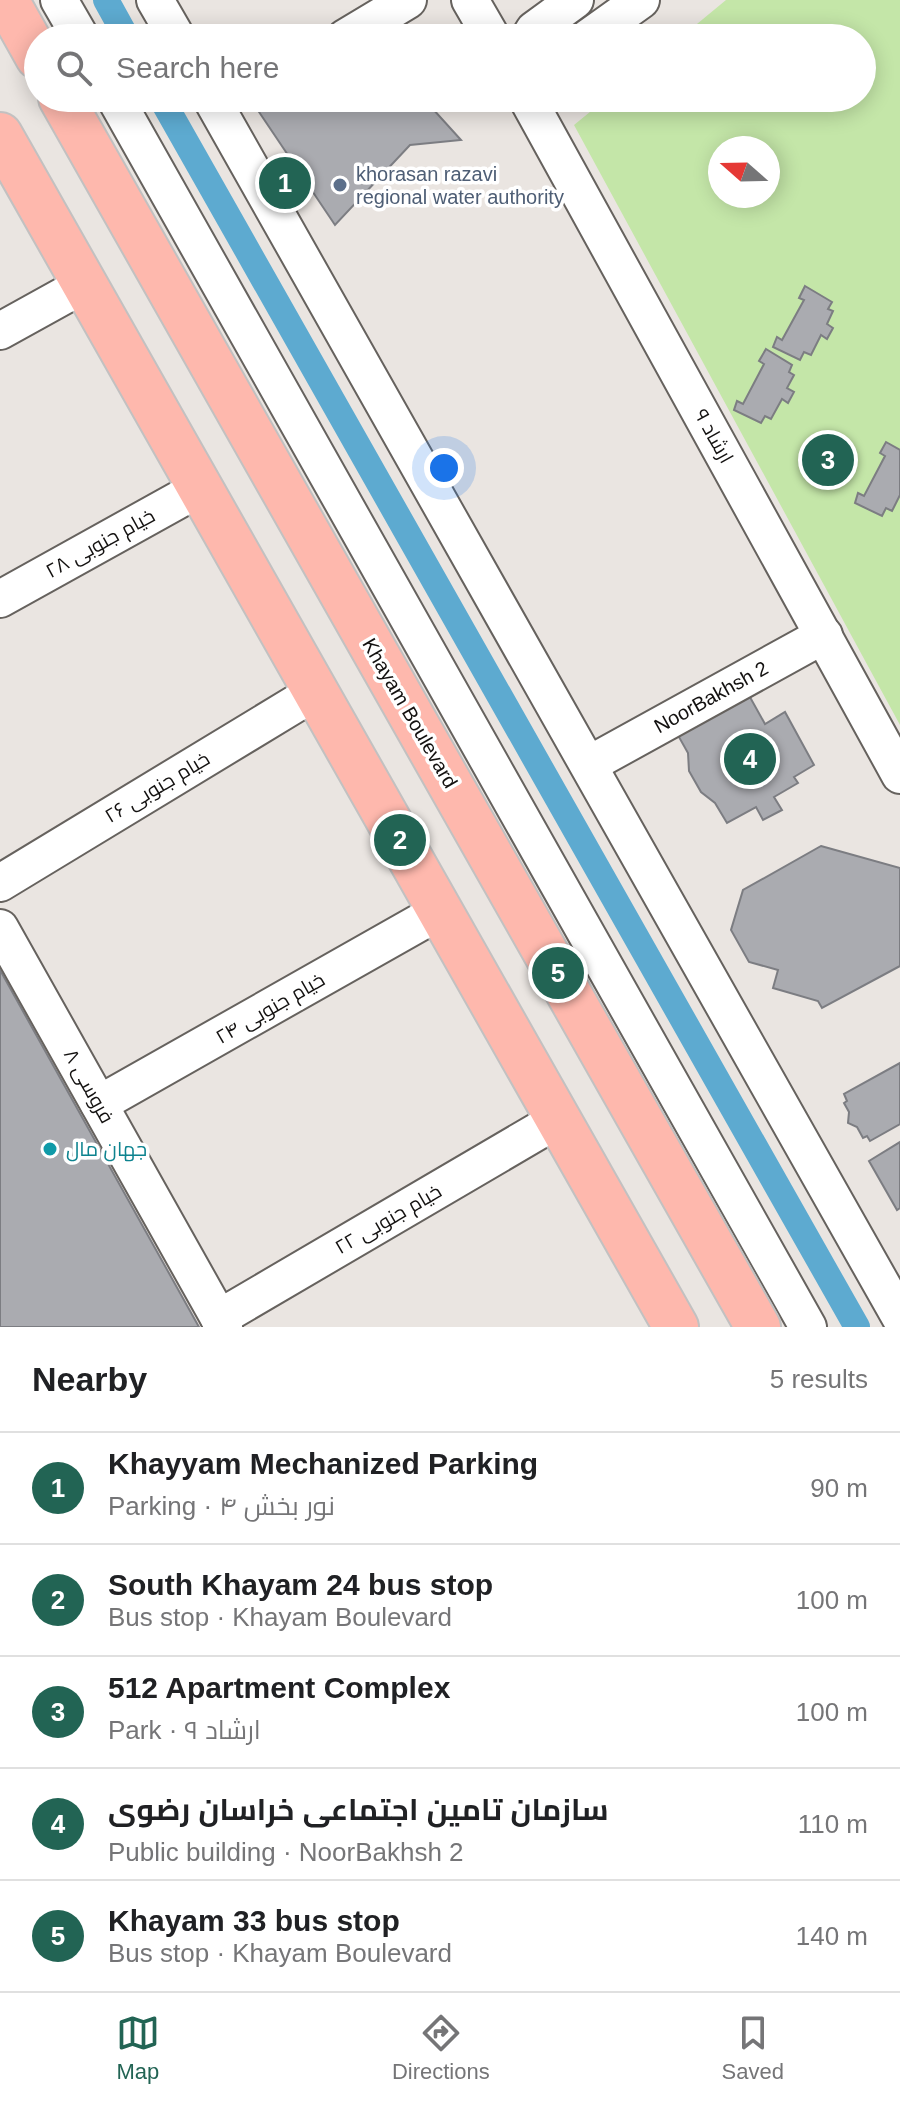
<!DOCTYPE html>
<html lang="en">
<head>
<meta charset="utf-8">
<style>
	body { margin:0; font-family:Helvetica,Cairo,sans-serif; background:#f2f2f2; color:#202124 }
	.compass { position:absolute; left:708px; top:136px; width:72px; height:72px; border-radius:50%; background:#fff; box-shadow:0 4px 20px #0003; rotate:290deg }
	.you { position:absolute; left:444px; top:468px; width:28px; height:28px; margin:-20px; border:6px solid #fff; border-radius:50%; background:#1a73e8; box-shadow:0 0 0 12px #1a73e833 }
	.badge { display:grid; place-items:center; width:52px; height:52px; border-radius:50%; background:#226454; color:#fff; font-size:26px; font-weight:700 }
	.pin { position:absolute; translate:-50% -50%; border:4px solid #fff; box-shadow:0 2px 8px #0006 }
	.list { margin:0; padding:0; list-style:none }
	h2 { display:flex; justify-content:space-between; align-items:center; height:104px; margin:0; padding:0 32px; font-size:34px }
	h2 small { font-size:26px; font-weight:400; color:#757577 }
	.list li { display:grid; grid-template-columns:52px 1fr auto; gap:24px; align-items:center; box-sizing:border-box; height:112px; padding:0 32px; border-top:2px solid #e0e0e0 }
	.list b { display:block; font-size:30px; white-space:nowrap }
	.list p { margin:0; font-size:26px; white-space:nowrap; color:#757577 }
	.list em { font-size:26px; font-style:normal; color:#757577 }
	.icon { flex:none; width:44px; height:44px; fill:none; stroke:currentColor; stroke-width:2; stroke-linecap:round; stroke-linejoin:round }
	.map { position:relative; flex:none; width:900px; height:1327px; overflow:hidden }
	.search { position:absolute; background:#fff; box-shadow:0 4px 20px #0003; left:24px; right:24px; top:24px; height:88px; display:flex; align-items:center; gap:20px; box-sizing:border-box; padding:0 28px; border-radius:44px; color:#757577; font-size:30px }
	.sheet { height:664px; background:#fff }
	nav { display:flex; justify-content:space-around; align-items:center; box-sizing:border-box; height:112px; border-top:2px solid #e0e0e0; background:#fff; font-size:22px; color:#757577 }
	nav a { display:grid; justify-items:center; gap:4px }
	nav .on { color:#226454 }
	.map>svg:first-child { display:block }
</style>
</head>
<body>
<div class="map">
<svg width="900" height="1327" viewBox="0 0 900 1327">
	<rect width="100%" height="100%" fill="#eae5e1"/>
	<path fill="#c4e6a8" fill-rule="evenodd" d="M726,0H900V725L574,125L607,98H862V38H680ZM720,148H768V196H720Z"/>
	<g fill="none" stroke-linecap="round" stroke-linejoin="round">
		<g stroke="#5daad0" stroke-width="26">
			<polyline points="106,0 127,38"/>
			<polyline points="161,98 857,1327"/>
		</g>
	</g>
	<g fill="#aaabb0" stroke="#7c7d82" stroke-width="2">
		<polygon points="286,98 423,98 461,140 410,145 335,225 253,103"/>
		<polygon points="805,286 832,302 828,309 833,311 827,324 833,328 827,339 821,335 811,355 804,352 800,360 773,347 777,337 782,340 804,300 799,298"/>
		<polygon points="766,349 792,365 789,372 794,375 787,388 794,392 788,403 782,399 771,419 765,416 761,423 734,410 737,401 743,404 764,364 759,361"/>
		<polygon points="886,442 900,450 900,495 892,511 886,508 882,516 855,503 858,493 864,496 885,456 880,453"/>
		<polygon points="746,690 765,724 785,712 814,765 794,777 798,783 774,797 782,810 763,820 756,807 727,823 715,803 701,792 689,771 688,753 675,730"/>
		<polygon points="821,846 900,868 900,966 822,1008 818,1001 773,988 778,970 749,962 731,930 743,890"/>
		<polygon points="0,970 199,1327 0,1327"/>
		<polygon points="900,1063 900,1124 870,1141 867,1136 863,1138 857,1127 848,1123 849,1112 844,1103 847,1101 844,1094"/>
		<polygon points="900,1142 900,1208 897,1210 869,1161"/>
	</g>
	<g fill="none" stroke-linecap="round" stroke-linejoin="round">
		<g stroke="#66625e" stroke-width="40">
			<g id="minor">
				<polyline points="59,0 81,38"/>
				<polyline points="155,0 177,38"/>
				<polyline points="470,0 492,38"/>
				<polyline points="345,38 408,0"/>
				<polyline points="529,38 534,30 575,0"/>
				<polyline points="588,38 641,0"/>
				<polyline points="115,98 808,1327"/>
				<polyline points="211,98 900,1317"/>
				<polyline points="527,98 900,775"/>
				<polyline points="0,331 85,284"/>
				<polyline points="0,599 200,488"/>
				<polyline points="599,759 824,635"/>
				<polyline points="0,883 315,692"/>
				<polyline points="0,928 224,1327"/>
				<polyline points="99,1104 440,911"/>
				<polyline points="219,1318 557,1120"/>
			</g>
		</g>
		<g stroke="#c2c1c1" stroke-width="48">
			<g id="major">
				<polyline points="6,0 38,57"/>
				<polyline points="61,98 758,1327"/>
				<polyline points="0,135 676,1327"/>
			</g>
		</g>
		<use href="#minor" stroke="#fff" stroke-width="36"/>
		<use href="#major" stroke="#feb8ad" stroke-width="44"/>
	</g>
	<circle fill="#5c6f8a" stroke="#fff" stroke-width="3" cx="340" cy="185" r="8"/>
	<circle fill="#0f9aa8" stroke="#fff" stroke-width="3" cx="50" cy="1149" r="8"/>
	<g text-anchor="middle" stroke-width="7" stroke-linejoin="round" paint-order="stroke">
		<g font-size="20" fill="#4e5e75" stroke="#fff" text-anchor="start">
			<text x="356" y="181">khorasan razavi<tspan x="356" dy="23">regional water authority</tspan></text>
		</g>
		<g font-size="20" fill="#131110" stroke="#fff">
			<text transform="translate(714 436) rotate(61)" y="7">ارشاد ۹</text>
			<text transform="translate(100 543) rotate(-29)" y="7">خیام جنوبی ۲۸</text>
			<text transform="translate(711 697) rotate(-29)" y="7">NoorBakhsh 2</text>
			<text transform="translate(410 713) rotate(60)" y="7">Khayam Boulevard</text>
			<text transform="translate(157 787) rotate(-31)" y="7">خیام جنوبی ۲۶</text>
			<text transform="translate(270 1008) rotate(-30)" y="7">خیام جنوبی ۲۴</text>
			<text transform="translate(89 1086) rotate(61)" y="7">فروسی ۸</text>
			<text transform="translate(388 1219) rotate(-30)" y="7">خیام جنوبی ۲۲</text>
		</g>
		<g font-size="20" fill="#0d838f" stroke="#fff" text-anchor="start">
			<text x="66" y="1156">جهان مال</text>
		</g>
	</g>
</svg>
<svg class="compass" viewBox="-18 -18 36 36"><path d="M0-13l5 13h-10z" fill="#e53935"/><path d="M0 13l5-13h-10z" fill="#757577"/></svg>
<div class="you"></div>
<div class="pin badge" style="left:285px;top:183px">1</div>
<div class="pin badge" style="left:400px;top:840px">2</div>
<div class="pin badge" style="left:828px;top:460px">3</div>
<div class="pin badge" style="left:750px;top:759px">4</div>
<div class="pin badge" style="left:558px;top:973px">5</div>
<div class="search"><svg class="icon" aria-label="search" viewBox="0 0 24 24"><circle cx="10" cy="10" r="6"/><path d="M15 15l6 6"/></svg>Search here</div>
</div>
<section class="sheet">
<h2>Nearby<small>5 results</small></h2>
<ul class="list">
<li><span class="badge">1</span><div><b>Khayyam Mechanized Parking</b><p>Parking · نور بخش ۴</p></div><em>90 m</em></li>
<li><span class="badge">2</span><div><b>South Khayam 24 bus stop</b><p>Bus stop · Khayam Boulevard</p></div><em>100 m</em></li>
<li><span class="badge">3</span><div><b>512 Apartment Complex</b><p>Park · ارشاد ۹</p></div><em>100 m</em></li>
<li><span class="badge">4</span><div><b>سازمان تامین اجتماعی خراسان رضوی</b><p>Public building · NoorBakhsh 2</p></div><em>110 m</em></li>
<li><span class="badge">5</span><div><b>Khayam 33 bus stop</b><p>Bus stop · Khayam Boulevard</p></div><em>140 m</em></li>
</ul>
</section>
<nav>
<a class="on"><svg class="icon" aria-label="map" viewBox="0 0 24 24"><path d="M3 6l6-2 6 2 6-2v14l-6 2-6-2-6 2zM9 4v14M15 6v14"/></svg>Map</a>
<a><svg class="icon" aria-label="directions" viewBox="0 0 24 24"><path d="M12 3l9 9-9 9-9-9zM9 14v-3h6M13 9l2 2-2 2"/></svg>Directions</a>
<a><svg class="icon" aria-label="saved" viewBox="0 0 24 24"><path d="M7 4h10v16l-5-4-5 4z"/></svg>Saved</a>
</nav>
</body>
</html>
